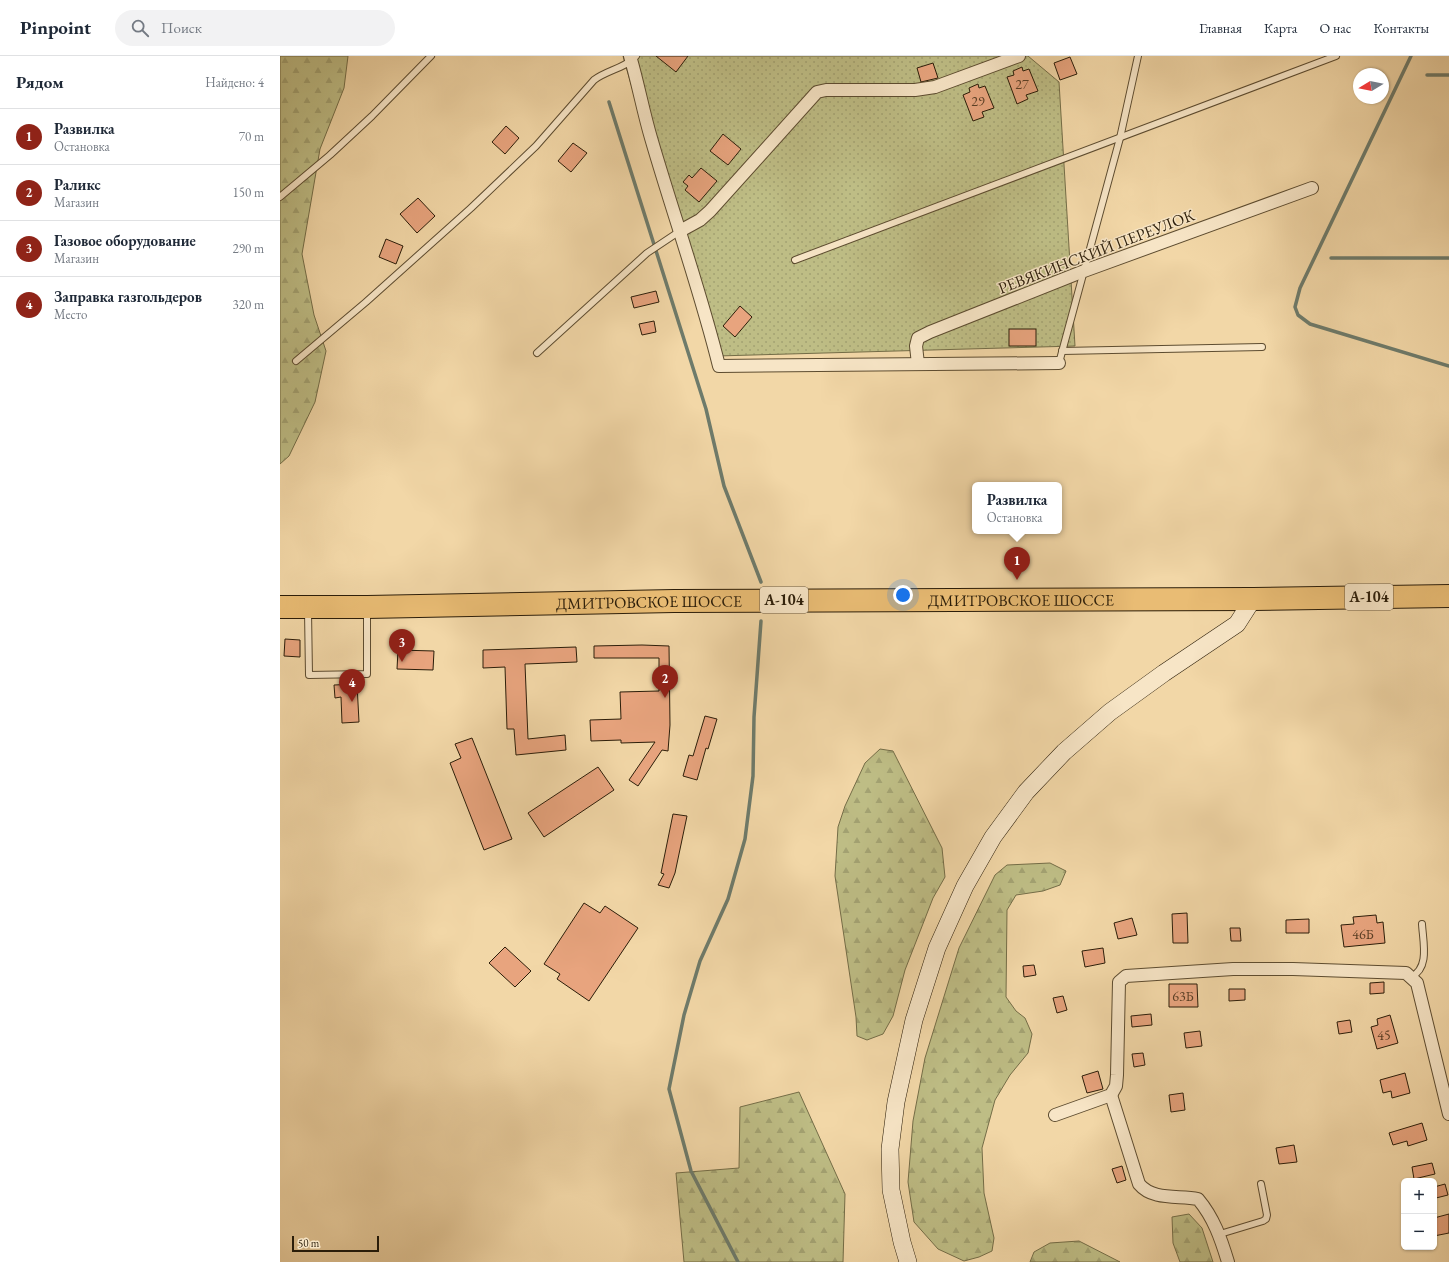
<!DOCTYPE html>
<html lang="ru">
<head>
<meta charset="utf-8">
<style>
	body { margin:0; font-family:"EB Garamond",serif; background:#f2f2f3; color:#1f2937 }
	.controls { position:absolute; right:12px; bottom:12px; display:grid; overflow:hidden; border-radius:6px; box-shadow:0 1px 3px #0004 }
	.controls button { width:36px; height:36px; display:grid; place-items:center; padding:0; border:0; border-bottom:1px solid #e0e1e3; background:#fff; color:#1f2937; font:20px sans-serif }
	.compass { position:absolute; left:1073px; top:12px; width:36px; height:36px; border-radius:50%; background:#fff; box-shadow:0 1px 3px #0004; rotate:260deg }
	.scale { position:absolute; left:12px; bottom:10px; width:87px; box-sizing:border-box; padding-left:4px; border:2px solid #2b1d09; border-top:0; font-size:11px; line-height:14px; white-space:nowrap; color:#2b1d09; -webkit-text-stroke:3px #f7e5c6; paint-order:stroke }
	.you { position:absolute; left:623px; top:539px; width:14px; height:14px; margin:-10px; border:3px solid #fff; border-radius:50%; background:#1a73e8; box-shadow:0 0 0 6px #1a73e833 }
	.badge { display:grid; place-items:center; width:26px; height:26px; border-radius:50%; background:#8f2418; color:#fff; font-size:13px; font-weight:700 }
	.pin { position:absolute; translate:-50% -33px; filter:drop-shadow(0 1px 2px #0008) }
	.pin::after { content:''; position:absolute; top:21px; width:14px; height:12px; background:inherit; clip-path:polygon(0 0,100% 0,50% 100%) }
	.popup { position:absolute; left:692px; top:426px; width:90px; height:52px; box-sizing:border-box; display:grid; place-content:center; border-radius:6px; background:#fff; filter:drop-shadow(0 1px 3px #0005); font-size:13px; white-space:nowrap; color:#747a83 }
	.popup b { font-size:15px; color:#1f2937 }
	.popup::after { content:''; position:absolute; left:50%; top:100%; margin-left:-8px; border:8px solid transparent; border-top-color:#fff }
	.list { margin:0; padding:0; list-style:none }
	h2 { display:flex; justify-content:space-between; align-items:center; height:52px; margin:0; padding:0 16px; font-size:17px }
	h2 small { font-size:13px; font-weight:400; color:#747a83 }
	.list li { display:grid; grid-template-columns:26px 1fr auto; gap:12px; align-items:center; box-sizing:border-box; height:56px; padding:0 16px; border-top:1px solid #e0e1e3 }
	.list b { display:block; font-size:15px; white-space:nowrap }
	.list p { margin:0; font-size:13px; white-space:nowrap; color:#747a83 }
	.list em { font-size:13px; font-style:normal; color:#747a83 }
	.icon { flex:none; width:22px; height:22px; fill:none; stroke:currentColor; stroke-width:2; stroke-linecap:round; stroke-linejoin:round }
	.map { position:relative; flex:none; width:1169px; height:1206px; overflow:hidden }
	header { display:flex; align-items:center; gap:24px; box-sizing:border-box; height:56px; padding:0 20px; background:#fff; border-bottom:1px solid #e0e1e3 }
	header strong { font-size:19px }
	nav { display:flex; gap:22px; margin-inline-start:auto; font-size:14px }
	.search { width:280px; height:36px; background:#f2f2f3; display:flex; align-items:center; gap:10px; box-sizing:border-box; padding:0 14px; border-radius:22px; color:#747a83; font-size:15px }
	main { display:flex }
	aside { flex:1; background:#fff }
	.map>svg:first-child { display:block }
</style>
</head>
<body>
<header>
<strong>Pinpoint</strong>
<div class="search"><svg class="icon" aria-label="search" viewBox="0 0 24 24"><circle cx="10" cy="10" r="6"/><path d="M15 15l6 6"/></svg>Поиск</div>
<nav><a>Главная</a><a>Карта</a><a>О нас</a><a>Контакты</a></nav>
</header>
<main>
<aside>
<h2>Рядом<small>Найдено: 4</small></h2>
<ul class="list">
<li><span class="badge">1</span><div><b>Развилка</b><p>Остановка</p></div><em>70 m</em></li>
<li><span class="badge">2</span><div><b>Раликс</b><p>Магазин</p></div><em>150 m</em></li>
<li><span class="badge">3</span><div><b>Газовое оборудование</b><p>Магазин</p></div><em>290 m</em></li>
<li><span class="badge">4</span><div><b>Заправка газгольдеров</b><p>Место</p></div><em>320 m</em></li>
</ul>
</aside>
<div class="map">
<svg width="1169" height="1206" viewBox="0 0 1169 1206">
	<defs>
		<pattern id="forest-firs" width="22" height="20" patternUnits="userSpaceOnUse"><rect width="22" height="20" fill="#bebd85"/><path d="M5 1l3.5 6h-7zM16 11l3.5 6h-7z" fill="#a3a272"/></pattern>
		<pattern id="park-dots" width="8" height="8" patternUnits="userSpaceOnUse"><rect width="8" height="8" fill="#bebd85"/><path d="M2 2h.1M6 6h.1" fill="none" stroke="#a3a272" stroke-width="1.8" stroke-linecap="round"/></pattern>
	</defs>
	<rect width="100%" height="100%" fill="#f2d7a7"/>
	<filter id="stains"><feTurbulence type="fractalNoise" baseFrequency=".005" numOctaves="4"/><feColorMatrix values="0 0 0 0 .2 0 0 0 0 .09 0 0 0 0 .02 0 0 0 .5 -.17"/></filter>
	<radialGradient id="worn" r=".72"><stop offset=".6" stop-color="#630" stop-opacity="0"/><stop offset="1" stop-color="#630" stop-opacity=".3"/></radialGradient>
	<g fill="url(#forest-firs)" stroke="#746d47">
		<polygon points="0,0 68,0 64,32 40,93 22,198 34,259 46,295 35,346 9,400 0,408"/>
		<polygon points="600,693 613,695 662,792 665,821 653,842 625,914 613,960 603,978 587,984 577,980 576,961 555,820 558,771 565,750 585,707"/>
		<polygon points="770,807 786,815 780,829 763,835 736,839 727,854 726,941 736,955 745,962 752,978 748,997 730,1019 715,1044 702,1092 704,1137 714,1182 712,1195 699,1201 684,1205 658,1193 634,1166 628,1126 633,1065 645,1002 679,892 715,819 727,809"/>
		<polygon points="519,1036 565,1138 563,1206 404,1206 396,1117 459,1112 460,1051"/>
		<polygon points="909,1158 922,1172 933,1206 900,1206 893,1187 892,1161"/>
		<polygon points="799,1185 840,1206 750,1206 754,1196 770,1187"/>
	</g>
	<polygon fill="url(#park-dots)" stroke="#746d47" points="343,0 748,0 779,26 795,290 437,300 373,105"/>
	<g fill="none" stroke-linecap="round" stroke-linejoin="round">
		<g stroke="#6e7b6b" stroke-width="3.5">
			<polyline points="1131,0 1020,232 1015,251 1018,259 1030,268 1169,310"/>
			<polyline points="1147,19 1169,19"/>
			<polyline points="329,46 426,353 444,430 481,526"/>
			<polyline points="1051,202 1169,202"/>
			<polyline points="458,1206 411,1115 389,1033 404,959 420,905 448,843 465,783 473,720 474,661 481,565"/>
		</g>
	</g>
	<g fill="#e8a47e" stroke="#2b1d09">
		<polygon points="376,0 408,0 396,16"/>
		<polygon points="790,1 797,18 780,24 774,7"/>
		<polygon points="653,7 658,22 641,26 637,12"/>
		<polygon points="742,11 743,15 749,13 758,35 746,39 748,43 737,48 727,21 734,19 733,15"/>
		<polygon points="698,28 699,32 705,30 714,52 702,56 704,61 693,65 683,39 690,36 689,32"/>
		<polygon points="226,70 239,82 225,98 212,86"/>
		<polygon points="443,78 461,93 448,109 430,95"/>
		<polygon points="293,87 307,97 291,116 278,105"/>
		<polygon points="421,112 437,125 419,146 405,134 408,130 403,126 409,119 412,122"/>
		<polygon points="138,142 155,160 137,177 120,158"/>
		<polygon points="106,183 123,190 116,208 99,201"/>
		<polygon points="376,235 379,246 354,252 351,241"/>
		<polygon points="460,250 472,261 455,281 443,270"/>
		<polygon points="374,265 376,276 362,279 359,268"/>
		<rect x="729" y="273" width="27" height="17"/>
		<polygon points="5,583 20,584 20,601 4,600"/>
		<polygon points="362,589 389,590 390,669 388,695 382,694 358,730 349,724 375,686 341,687 341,684 311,685 310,664 341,663 340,636 379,635 379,602 314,602 314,590"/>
		<polygon points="296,591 297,606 245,608 248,683 285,679 286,694 236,699 234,673 227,673 225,611 203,612 203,594"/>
		<polygon points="118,594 154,595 153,614 117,613"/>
		<polygon points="77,628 79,666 62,667 61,641 55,642 54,629"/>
		<polygon points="425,660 437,663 428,693 426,692 417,724 403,720 409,699 413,700"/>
		<polygon points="192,682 232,783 204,794 170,707 181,702 175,688"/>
		<polygon points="318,711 334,734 264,781 248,757"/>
		<polygon points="393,758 407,760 395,817 389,832 378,829 384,818 381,817"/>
		<polygon points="304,847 320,857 325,850 358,872 309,945 277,923 280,918 264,908"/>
		<polygon points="907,857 908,887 893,887 892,858"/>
		<polygon points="1096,859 1097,867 1103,866 1105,887 1064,891 1061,869 1074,868 1073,861"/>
		<polygon points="852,862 857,879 838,883 834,867"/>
		<polygon points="1029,863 1029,877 1006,877 1006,864"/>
		<polygon points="950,872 960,872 961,885 951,885"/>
		<polygon points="225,891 251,915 235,931 209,907"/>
		<polygon points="823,892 825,907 805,911 802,895"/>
		<polygon points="754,909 756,919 744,921 743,910"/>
		<polygon points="1104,926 1104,937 1090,938 1090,927"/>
		<polygon points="889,928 917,928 918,951 889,951"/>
		<polygon points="949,933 965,933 965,944 949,945"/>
		<polygon points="783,940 787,954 777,957 773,942"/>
		<polygon points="871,958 872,969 852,971 851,960"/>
		<polygon points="1110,959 1118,987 1097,993 1091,971 1098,969 1097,963"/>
		<polygon points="1070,964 1072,976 1059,978 1057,966"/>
		<polygon points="920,975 922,990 906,992 904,977"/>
		<polygon points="863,997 865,1009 854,1011 852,998"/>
		<polygon points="818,1015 823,1033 807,1037 802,1020"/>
		<polygon points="1125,1017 1130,1037 1112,1042 1111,1035 1103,1037 1100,1024"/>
		<polygon points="903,1037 905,1054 891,1056 889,1039"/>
		<polygon points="1142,1067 1147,1084 1128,1090 1127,1085 1113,1089 1109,1077"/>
		<polygon points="1014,1089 1017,1106 999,1108 996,1092"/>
		<polygon points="1152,1107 1155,1118 1134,1123 1132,1111"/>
		<polygon points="842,1110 846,1124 837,1127 832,1113"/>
		<polygon points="1165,1128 1168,1139 1156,1142 1154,1131"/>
		<polygon points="1169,1158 1169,1177 1154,1180 1154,1162"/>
	</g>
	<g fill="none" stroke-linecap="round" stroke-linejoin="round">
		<g stroke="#5d4c30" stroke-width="8">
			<g id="lane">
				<polyline points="0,141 50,99 92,60 151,0"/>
				<polyline points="515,204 1056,0"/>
				<polyline points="782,295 982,291"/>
				<polyline points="257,297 367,197 400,175"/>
				<path d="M16,305L86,246L191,152L256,90L314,24C327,14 346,12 356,0"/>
				<polyline points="779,307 840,82 858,0"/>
				<polyline points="28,555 29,619 87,618 87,555"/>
				<path d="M1131,921C1150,912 1143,886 1142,868"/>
				<polyline points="940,1178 983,1165 986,1163 987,1159 981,1128"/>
			</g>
		</g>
		<g stroke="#5d4c30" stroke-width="14">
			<g id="street">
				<path d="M350,0C358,27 363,55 371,82C393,158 420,233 439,310L779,307"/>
				<polyline points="400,175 420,164 430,155 537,36 546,34 635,34 655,31 739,0"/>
				<polyline points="638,308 636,290 638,282 650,276 804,215 1032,132"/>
				<path d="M831,1039L859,1128C873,1145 899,1139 918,1143C934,1162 941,1183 948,1206"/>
				<polyline points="775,1059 831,1039 836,1030 837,1019 839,926 846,920 953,913 1013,913 1126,917 1137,927 1169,1058"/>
			</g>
		</g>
		<g stroke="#2b1d09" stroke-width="18">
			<polyline id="secondary" points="628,1206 622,1186 611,1134 610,1093 616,1046 634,964 657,892 685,830 713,781 746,736 784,696 830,656 884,617 957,568 973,543"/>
		</g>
		<g stroke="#2b1d09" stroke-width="24">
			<g id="highway">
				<path id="s1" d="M0,551H87L394,545L973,543L1169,540"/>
			</g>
		</g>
		<use href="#lane" stroke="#f7e5c6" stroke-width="6"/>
		<use href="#street" stroke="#f7e5c6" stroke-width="12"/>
		<use href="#secondary" stroke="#f7e5c6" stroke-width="17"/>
		<use href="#highway" stroke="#e9bc74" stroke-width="22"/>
	</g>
	<g text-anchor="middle" stroke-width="3" stroke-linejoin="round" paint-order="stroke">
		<g font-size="14" fill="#5a3f26">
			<text x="742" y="33">27</text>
			<text x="698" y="50">29</text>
			<text x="1083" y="883">46Б</text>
			<text x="903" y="945">63Б</text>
			<text x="1104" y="984">45</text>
		</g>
		<g fill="#f7e5c6" stroke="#685942" stroke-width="1">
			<rect x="1065" y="528" width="48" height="26" rx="3"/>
			<rect x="480" y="531" width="48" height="26" rx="3"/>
		</g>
		<g font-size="15" font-weight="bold" fill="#2b1d09">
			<text x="1089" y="546">А-104</text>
			<text x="504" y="549">А-104</text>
		</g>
		<g font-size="16" fill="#2b1d09" stroke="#f7e5c6">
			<text transform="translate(816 195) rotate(-21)" y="6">РЕВЯКИНСКИЙ ПЕРЕУЛОК</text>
			<text dy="6" stroke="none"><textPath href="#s1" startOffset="741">ДМИТРОВСКОЕ ШОССЕ</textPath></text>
			<text dy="6" stroke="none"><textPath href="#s1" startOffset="369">ДМИТРОВСКОЕ ШОССЕ</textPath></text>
		</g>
	</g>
	<rect width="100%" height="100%" filter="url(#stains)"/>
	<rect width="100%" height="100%" fill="url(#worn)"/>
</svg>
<div class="controls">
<button>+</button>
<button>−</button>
</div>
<svg class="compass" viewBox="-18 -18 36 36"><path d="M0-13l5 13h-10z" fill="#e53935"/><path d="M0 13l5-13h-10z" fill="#747a83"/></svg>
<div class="scale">50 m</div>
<div class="you"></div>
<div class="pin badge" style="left:737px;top:524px">1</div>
<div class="popup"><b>Развилка</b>Остановка</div>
<div class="pin badge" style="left:385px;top:642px">2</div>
<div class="pin badge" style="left:122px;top:606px">3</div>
<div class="pin badge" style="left:72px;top:646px">4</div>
</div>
</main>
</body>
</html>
